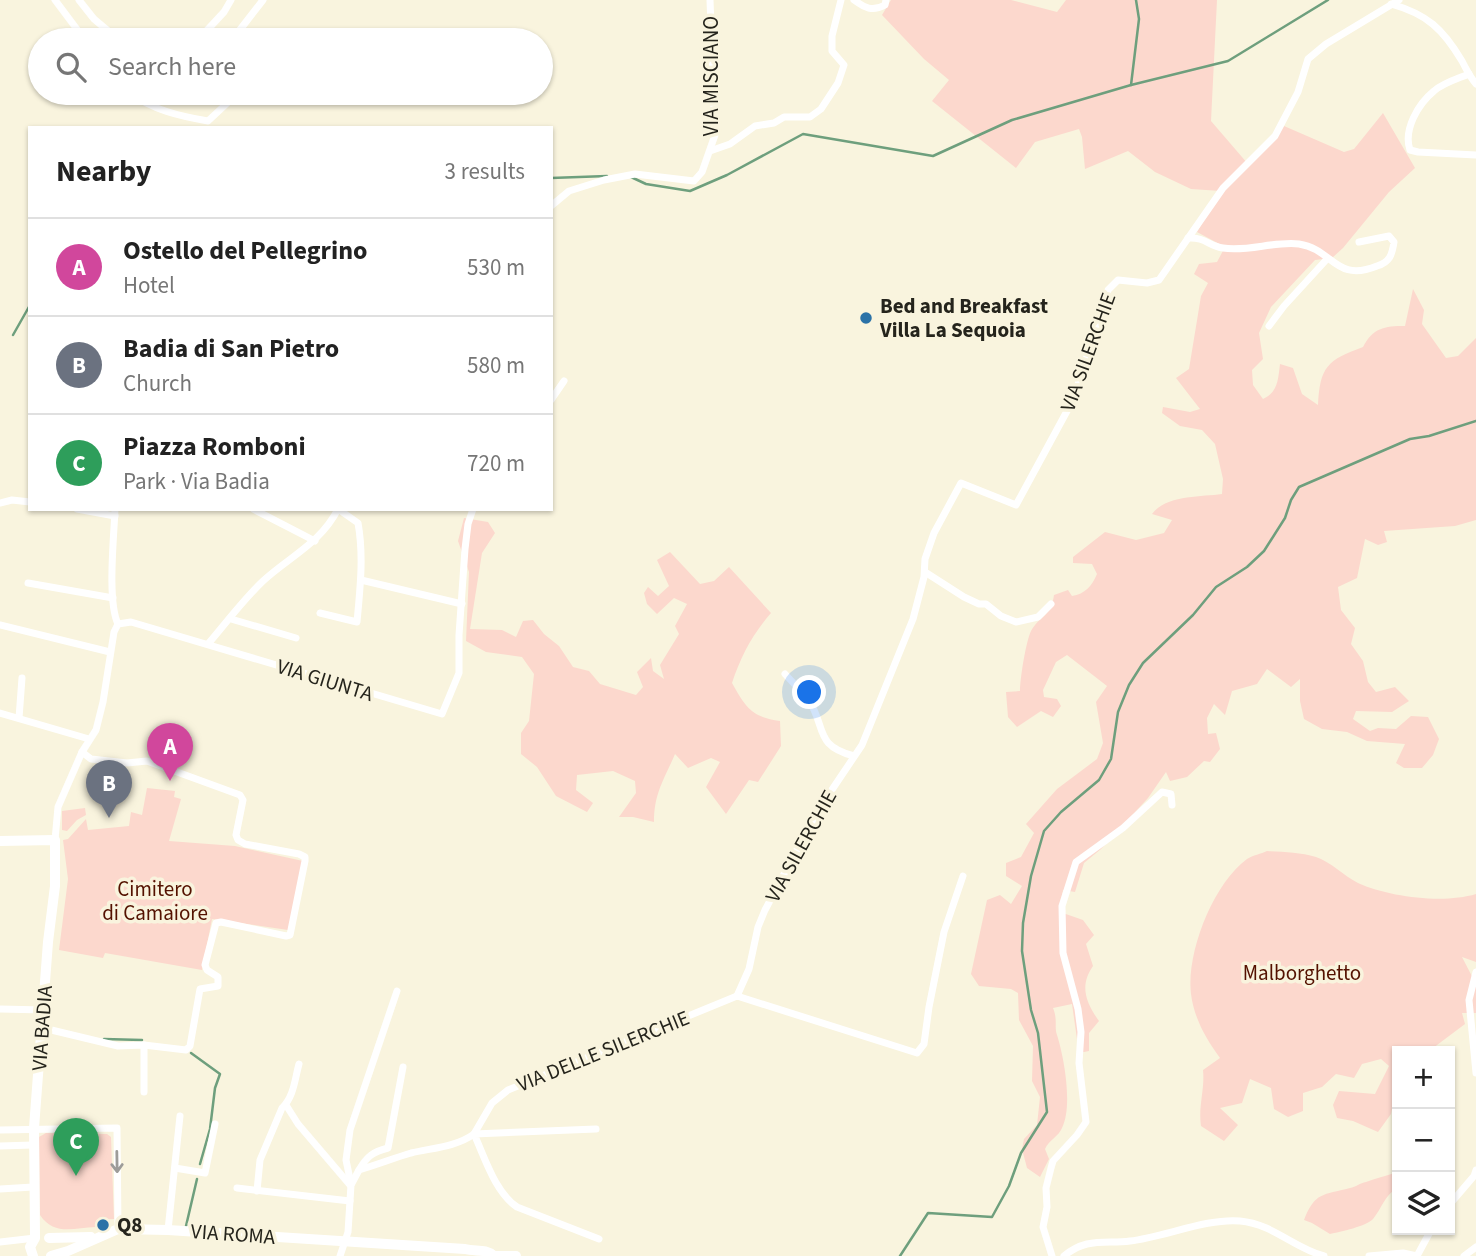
<!DOCTYPE html>
<html lang="en">
<head>
<meta charset="utf-8">
<style>
	body { margin:0; font-family:"Source Sans 3",sans-serif; background:#f6f6f6; color:#222 }
	.controls { position:absolute; right:21px; bottom:21px; display:grid; overflow:hidden; border-radius:0px; box-shadow:0 2px 5px #0004 }
	.controls button { width:63px; height:63px; display:grid; place-items:center; padding:0; border:0; border-bottom:2px solid #e0e0e0; background:#fff; color:#222; font:35px sans-serif }
	.you { position:absolute; left:810px; top:693px; width:24px; height:24px; margin:-18px; border:5px solid #fff; border-radius:50%; background:#1a73e8; box-shadow:0 0 0 10px #1a73e833 }
	.badge { display:grid; place-items:center; width:46px; height:46px; border-radius:50%; background:#db2777; color:#fff; font-size:23px; font-weight:700 }
	.pin { position:absolute; translate:-50% -58px; filter:drop-shadow(0 2px 4px #0008) }
	.pin::after { content:''; position:absolute; top:37px; width:24px; height:21px; background:inherit; clip-path:polygon(0 0,100% 0,50% 100%) }
	.list { margin:0; padding:0; list-style:none }
	h2 { display:flex; justify-content:space-between; align-items:center; height:91px; margin:0; padding:0 28px; font-size:30px }
	h2 small { font-size:23px; font-weight:400; color:#767676 }
	.list li { display:grid; grid-template-columns:46px 1fr auto; gap:21px; align-items:center; box-sizing:border-box; height:98px; padding:0 28px; border-top:2px solid #e0e0e0 }
	.list b { display:block; font-size:26px; white-space:nowrap }
	.list p { margin:0; font-size:23px; white-space:nowrap; color:#767676 }
	.list em { font-size:23px; font-style:normal; color:#767676 }
	.icon { flex:none; width:38px; height:38px; fill:none; stroke:currentColor; stroke-width:2; stroke-linecap:round; stroke-linejoin:round }
	.map { position:relative; flex:none; width:1476px; height:1256px; overflow:hidden }
	.search { position:absolute; background:#fff; box-shadow:0 2px 5px #0004; left:28px; top:28px; width:525px; height:77px; display:flex; align-items:center; gap:18px; box-sizing:border-box; padding:0 24px; border-radius:38px; color:#767676; font-size:26px }
	.panel { position:absolute; background:#fff; box-shadow:0 2px 5px #0004; left:28px; top:126px; width:525px; height:385px; border-radius:0px }
	.map>svg:first-child { display:block }
</style>
</head>
<body>
<div class="map">
<svg width="1476" height="1256" viewBox="0 0 1476 1256">
	<rect width="100%" height="100%" fill="#f9f4de"/>
	<g fill="#fcd8cd">
		<path d="M891,0H1011L1057,12L1066,0H1217L1211,121L1248,164L1284,126L1344,152L1354,149L1383,113L1415,168L1389,192L1343,248L1332,258L1315,260L1271,307L1259,333L1263,359L1252,370L1253,385L1263,399C1278,392 1278,380 1280,364L1293,368L1302,394L1318,405C1320,367 1327,360 1363,347C1373,328 1384,326 1405,326L1413,289L1424,310L1422,324L1446,358L1458,356L1476,338V520L1455,526L1384,531L1387,542L1378,545L1365,539L1357,578L1338,587L1341,610L1355,628L1351,644L1363,661L1368,682L1376,692L1395,687L1409,701L1392,712L1356,711L1353,719L1370,731L1378,728L1396,729L1411,716L1428,717L1439,739L1433,755L1422,768H1404L1396,763L1405,744L1367,741L1347,732L1322,729L1304,719L1300,701V679L1291,687L1267,669L1257,684L1232,691L1225,715L1214,704L1207,718L1208,734L1216,733L1220,749L1210,762L1204,761L1187,777L1170,781L1166,772L1148,798L1101,849L1084,863L1075,892L1063,890L1060,912L1083,920L1094,935L1086,944L1093,966C1079,986 1086,1003 1099,1021L1089,1033V1051L1079,1053L1072,1004L1053,1008C1058,1020 1054,1027 1057,1035C1064,1057 1073,1106 1062,1128C1059,1136 1049,1140 1045,1149L1049,1159L1040,1177L1027,1168L1022,1149L1024,1139L1037,1125L1040,1097L1032,1081L1033,1046L1019,1020L1018,993L1011,989L979,986L971,974L987,900L1000,895L1011,904L1022,886L1006,876V863L1021,857L1034,833L1026,824L1057,789L1097,759L1103,743L1096,702L1107,686L1067,655L1056,662L1043,690L1044,697L1057,699L1061,706L1053,717L1041,711L1017,727L1008,717L1006,692L1020,691C1020,679 1026,641 1031,631C1041,614 1051,617 1054,595L1068,590L1072,596C1085,594 1092,586 1097,574L1092,564L1073,563V557L1105,532L1136,540L1164,533L1172,520L1152,514C1166,495 1200,497 1222,494L1223,479L1215,444L1202,430L1180,426L1162,413L1163,407L1190,412L1200,409L1176,378L1189,369L1201,296L1208,283L1194,274L1199,264L1217,262L1225,247L1197,232L1221,191L1191,189L1155,172L1128,151L1085,169L1082,137L1079,129L1035,142L1016,168L932,101L949,80L924,59L882,15Z"/>
		<path d="M464,518L488,522L495,533L482,553L470,629L502,630L516,637L523,621L533,620L544,634L559,646L573,667L589,671L600,684L636,695L643,687L637,672L651,658L653,671L664,679L660,665L679,634L675,626L687,604L674,598L657,614L647,604L644,593L648,587L658,596L669,586L657,560L670,552L700,584L714,581L729,567L771,613C752,635 741,656 732,683C746,708 752,717 780,721L781,746L758,782L749,780L726,814L706,787L720,762L711,758L688,768L675,754C664,780 654,793 654,822L633,817H619L636,793L635,781L613,771L577,775L576,790L593,803L587,812L556,796L537,767L521,754V733L529,721L534,674L522,657L486,652L466,641L469,572L458,541Z"/>
		<polygon points="147,788 175,791 174,797 181,799 169,841 235,846 303,861 288,930 212,919 202,970 105,953 103,958 59,950 68,879 63,840 68,839 86,819 88,830 129,826 131,812 142,815"/>
		<polygon points="85,808 86,815 77,820 67,831 62,830 62,811"/>
		<path d="M1267,851C1284,852 1300,852 1316,857C1331,862 1344,876 1358,883C1389,897 1443,904 1476,894V962L1462,957L1476,984V1013H1462L1465,1024L1429,1051H1397V1080L1391,1114L1378,1132L1353,1121L1337,1118L1333,1105L1339,1091L1375,1094L1389,1066L1381,1059L1362,1064L1354,1078L1336,1074L1322,1087L1303,1093V1111L1288,1117L1274,1109L1271,1088L1250,1079L1242,1103L1220,1108L1238,1125L1224,1141L1201,1126C1198,1106 1205,1090 1203,1070L1220,1058C1206,1039 1194,1018 1191,994C1186,953 1213,884 1247,859C1253,855 1261,854 1267,851Z"/>
		<path d="M46,1133L107,1134L111,1137L114,1219L96,1220V1227C73,1228 54,1236 40,1215L39,1137Z"/>
		<path d="M1397,1172V1188C1384,1196 1382,1208 1373,1219C1367,1226 1340,1232 1330,1234L1312,1223L1304,1220C1315,1192 1323,1195 1350,1188C1356,1187 1360,1183 1366,1182C1377,1178 1386,1176 1397,1172Z"/>
	</g>
	<g fill="none" stroke-linecap="round" stroke-linejoin="round">
		<g stroke="#6e9f7d" stroke-width="2.5">
			<polyline points="1131,85 1228,61 1328,0"/>
			<polyline points="631,177 646,184 690,191 727,175 803,134 933,156 1012,120 1131,85 1139,19 1136,0"/>
			<polyline points="551,178 607,176"/>
			<polyline points="13,335 30,305"/>
			<polyline points="104,1039 142,1040"/>
			<polyline points="191,1053 220,1074 215,1088 210,1129 200,1164"/>
			<polyline points="186,1226 197,1179"/>
			<polyline points="900,1256 928,1213 992,1217 1009,1186 1021,1153 1047,1112 1038,1033 1031,1010 1022,951 1023,923 1031,876 1044,831 1061,812 1099,780 1111,759 1118,712 1129,685 1143,663 1193,615 1216,587 1247,567 1264,551 1285,518 1291,500 1299,487 1410,439 1429,436 1476,421"/>
		</g>
		<g stroke="#fff" stroke-width="7">
			<polyline points="55,0 85,40"/>
			<polyline points="79,0 94,19 119,40"/>
			<path d="M854,0C865,8 872,12 885,5L886,0"/>
			<path d="M1391,4C1427,14 1443,29 1462,61C1466,69 1470,77 1476,84"/>
			<polyline points="198,40 224,12 231,0"/>
			<polyline points="232,40 263,0"/>
			<path d="M1469,74C1457,79 1443,83 1434,91C1418,104 1403,130 1410,150L1418,152L1476,155"/>
			<path d="M130,93C153,110 179,116 208,121L238,93"/>
			<polyline points="710,151 730,144 755,126 774,123 784,117 810,117 821,109 838,83 844,65 832,51 832,36 841,0"/>
			<polyline points="551,206 569,191 604,180 635,174 694,181 702,172 715,135 710,0"/>
			<path d="M1188,238C1205,237 1209,246 1223,248C1248,252 1274,241 1299,244C1333,249 1335,283 1377,266C1390,262 1392,255 1394,242L1389,236L1359,242"/>
			<polyline points="1269,326 1284,306 1327,259"/>
			<polyline points="551,400 564,381"/>
			<polyline points="0,503 12,500 30,502"/>
			<polyline points="77,509 115,516"/>
			<polyline points="253,509 315,541"/>
			<polyline points="925,572 964,597 979,604 986,604 1001,616 1016,622 1038,617 1051,604"/>
			<polyline points="361,580 462,604"/>
			<polyline points="28,583 113,598"/>
			<path d="M320,613L357,622C360,589 364,556 358,523L338,509"/>
			<polyline points="231,619 296,638"/>
			<polyline points="118,624 131,622 442,714 459,673 459,635 465,549 468,524 473,509"/>
			<polyline points="0,625 110,652"/>
			<path d="M208,644C226,623 243,600 263,581C289,557 321,543 338,509"/>
			<path d="M785,674C792,682 801,690 808,699C827,727 813,745 854,756"/>
			<polyline points="0,713 89,739"/>
			<polyline points="19,718 22,678"/>
			<path d="M55,840L58,807L82,752L96,730L103,702L114,632L118,624C107,601 114,537 115,509"/>
			<polyline points="1476,972 1469,1000 1476,1073"/>
			<polyline points="737,996 749,969 758,927 765,910 817,812 862,745 913,619 924,577 925,559 934,533 961,483 1016,505 1073,400 1108,290 1118,280 1147,283 1159,280 1223,188 1275,136 1298,92 1308,59 1326,44 1399,0"/>
			<polyline points="737,996 917,1053 924,1044 929,1007 944,932 963,876"/>
			<polyline points="0,1009 44,1010"/>
			<polyline points="43,1028 118,1046 144,1045 186,1050 190,1046 200,989 218,986 218,977 207,970 205,965 216,923 221,922 286,936 290,935 305,861 305,857 299,854 245,844 238,840 236,835 243,800 240,795 147,761 127,763 91,759 82,752"/>
			<polyline points="144,1045 144,1092"/>
			<polyline points="286,1105 298,1124 350,1185"/>
			<path d="M596,1129L474,1134C485,1158 495,1192 517,1207L599,1239"/>
			<polyline points="0,1130 117,1128 118,1229"/>
			<polyline points="0,1146 33,1145"/>
			<polyline points="175,1168 205,1173 215,1124"/>
			<path d="M359,1170C367,1156 373,1152 388,1148L403,1067"/>
			<polyline points="351,1184 346,1160 350,1130 397,991"/>
			<polyline points="237,1188 350,1201"/>
			<polyline points="0,1189 33,1187"/>
			<path d="M257,1191L260,1160L282,1108C294,1097 295,1078 299,1064"/>
			<polyline points="1450,1204 1474,1176 1476,1170"/>
			<polyline points="168,1230 180,1116"/>
			<polyline points="0,1242 35,1238"/>
			<path d="M340,1256L348,1232L351,1185L359,1170C376,1165 394,1158 411,1153C432,1148 456,1147 474,1134L492,1103L508,1090L737,996"/>
			<polyline points="1052,1256 1043,1227 1047,1207 1046,1188 1051,1168 1053,1161 1077,1135 1086,1122 1079,1063 1081,1032 1078,1009 1063,953 1062,906 1076,862 1123,828 1162,792 1171,794 1172,805"/>
			<path d="M1064,1256C1070,1251 1079,1246 1087,1244C1102,1241 1115,1243 1130,1241C1164,1237 1207,1218 1240,1221C1273,1224 1294,1248 1324,1256"/>
			<polyline points="1369,1256 1403,1253 1417,1256"/>
			<polyline points="1417,1256 1431,1230"/>
			<polyline points="1464,1256 1476,1247"/>
		</g>
		<g stroke="#fff" stroke-width="10">
			<polyline points="0,841 55,840 55,886 48,942 34,1128 35,1238 30,1247 33,1256"/>
			<polyline points="49,1238 91,1237"/>
			<path d="M51,1256L68,1251L118,1229L168,1230L465,1249C476,1252 485,1248 494,1256"/>
			<polyline points="496,1256 516,1256"/>
		</g>
	</g>
	<defs><path id="oneway-shaft" d="M-6 0H5M1.5-3L5.5 0L1.5 3" fill="none" stroke-width="1.6" stroke-linecap="round" stroke-linejoin="round" transform="scale(1.75)"/></defs>
	<use stroke="#9d9c99" href="#oneway-shaft" transform="translate(117 1162) rotate(89)"/>
	<g fill="#2b72a7" stroke="#f9f4de" stroke-width="2.5">
		<circle cx="866" cy="318" r="7"/>
		<circle cx="103" cy="1225" r="7"/>
	</g>
	<g text-anchor="middle" stroke-width="7" stroke-linejoin="round" paint-order="stroke">
		<g font-size="21" fill="#25241c" stroke="#f9f4de">
			<text transform="translate(711 76) rotate(-90)" y="7">VIA MISCIANO</text>
			<text transform="translate(1088 352) rotate(-70)" y="7">VIA SILERCHIE</text>
			<text transform="translate(325 680) rotate(17)" y="7">VIA GIUNTA</text>
			<text transform="translate(801 846) rotate(-61)" y="7">VIA SILERCHIE</text>
			<text transform="translate(42 1028) rotate(-86)" y="7">VIA BADIA</text>
			<text transform="translate(603 1051) rotate(-22)" y="7">VIA DELLE SILERCHIE</text>
			<text transform="translate(233 1234) rotate(4)" y="7">VIA ROMA</text>
		</g>
		<g font-size="21" font-weight="bold" fill="#25241c" stroke="#f9f4de" text-anchor="start">
			<text x="880" y="313">Bed and Breakfast<tspan x="880" dy="24">Villa La Sequoia</tspan></text>
			<text x="117" y="1232">Q8</text>
		</g>
		<g font-size="21" fill="#541200" stroke="#f9f4de">
			<text x="155" y="896">Cimitero<tspan x="155" dy="24">di Camaiore</tspan></text>
			<text x="1302" y="980">Malborghetto</text>
		</g>
	</g>
</svg>
<div class="controls">
<button>+</button>
<button>−</button>
<button><svg class="icon" aria-label="layers" viewBox="0 0 24 24"><path d="M12 4l9 5-9 5-9-5zM3 14l9 5 9-5"/></svg></button>
</div>
<div class="you"></div>
<div class="pin badge" style="left:170px;top:781px;background:#d1479c">A</div>
<div class="pin badge" style="left:109px;top:818px;background:#6b7280">B</div>
<div class="pin badge" style="left:76px;top:1176px;background:#2e9e5b">C</div>
<div class="search"><svg class="icon" aria-label="search" viewBox="0 0 24 24"><circle cx="10" cy="10" r="6"/><path d="M15 15l6 6"/></svg>Search here</div>
<section class="panel">
<h2>Nearby<small>3 results</small></h2>
<ul class="list">
<li><span class="badge" style="background:#d1479c">A</span><div><b>Ostello del Pellegrino</b><p>Hotel</p></div><em>530 m</em></li>
<li><span class="badge" style="background:#6b7280">B</span><div><b>Badia di San Pietro</b><p>Church</p></div><em>580 m</em></li>
<li><span class="badge" style="background:#2e9e5b">C</span><div><b>Piazza Romboni</b><p>Park · Via Badia</p></div><em>720 m</em></li>
</ul>
</section>
</div>
</body>
</html>
